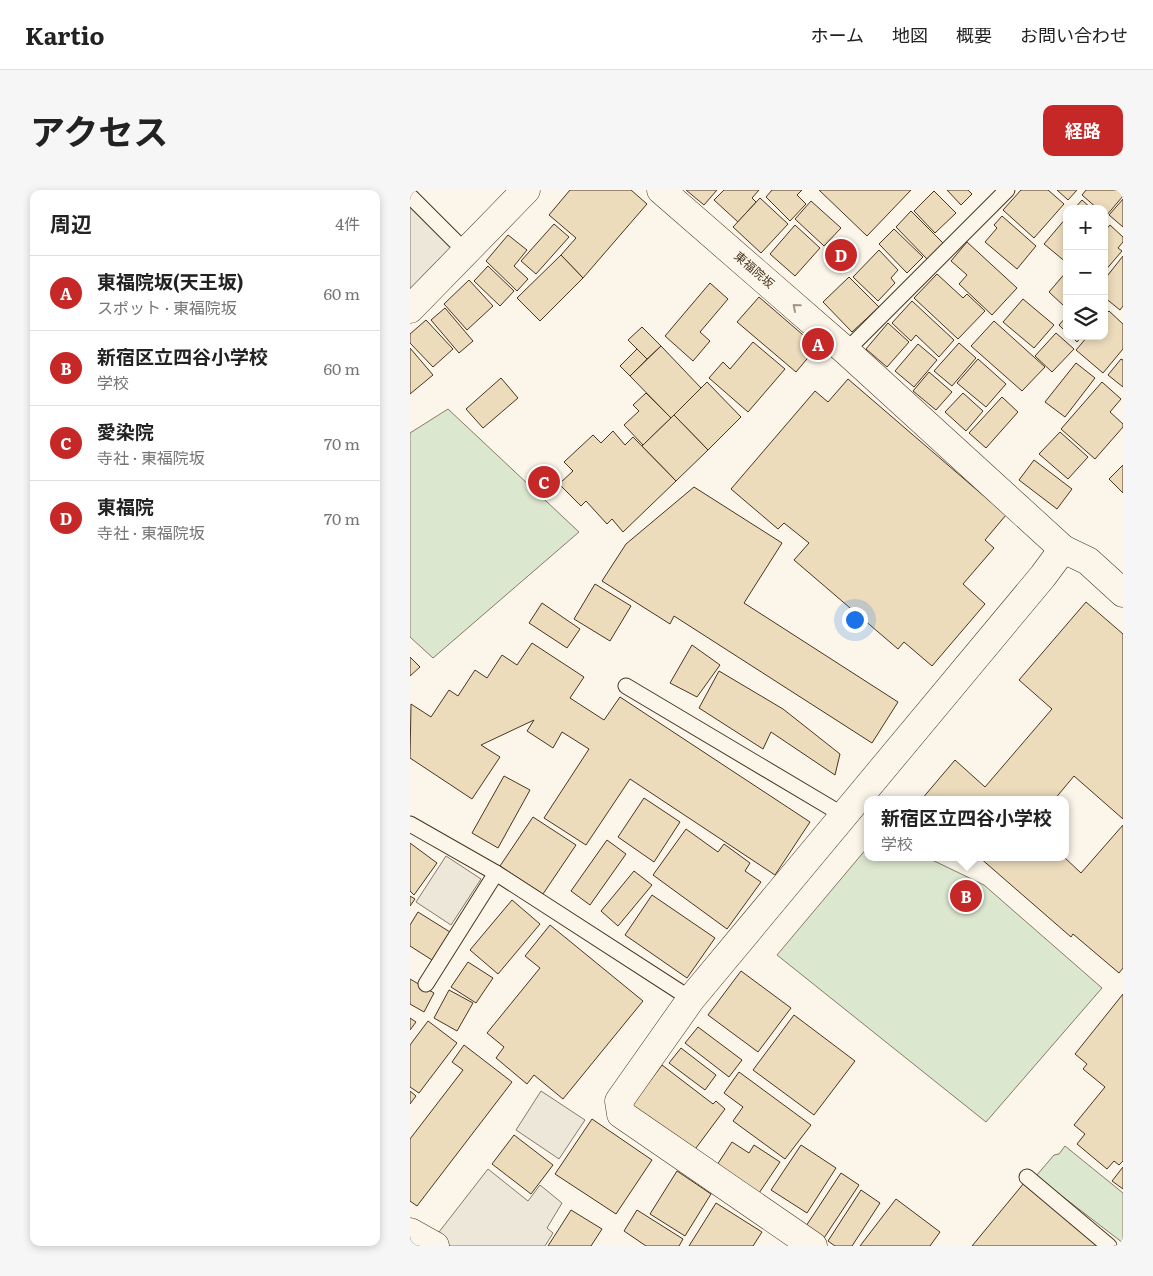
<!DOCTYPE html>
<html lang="ja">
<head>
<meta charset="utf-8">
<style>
	body { margin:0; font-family:Literata,"Noto Sans JP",serif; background:#f6f6f6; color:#222 }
	.controls { position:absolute; right:15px; top:15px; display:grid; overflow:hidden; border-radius:10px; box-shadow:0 2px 8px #0003 }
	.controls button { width:45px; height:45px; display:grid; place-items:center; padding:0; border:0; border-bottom:1px solid #e0e0e0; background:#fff; color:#222; font:25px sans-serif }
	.you { position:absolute; left:444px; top:429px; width:18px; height:18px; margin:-12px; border:4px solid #fff; border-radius:50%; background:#1a73e8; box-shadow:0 0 0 8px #1a73e833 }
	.badge { display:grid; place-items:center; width:32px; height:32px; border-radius:50%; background:#c62828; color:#fff; font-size:16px; font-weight:700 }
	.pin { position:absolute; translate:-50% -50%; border:2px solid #fff; box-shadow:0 1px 5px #0006 }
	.popup { position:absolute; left:454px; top:606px; width:205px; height:65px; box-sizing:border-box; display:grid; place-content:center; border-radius:10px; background:#fff; filter:drop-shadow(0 1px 4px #0005); font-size:16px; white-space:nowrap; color:#767676 }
	.popup b { font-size:19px; color:#222 }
	.popup::after { content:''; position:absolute; left:50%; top:100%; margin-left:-10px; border:10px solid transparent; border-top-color:#fff }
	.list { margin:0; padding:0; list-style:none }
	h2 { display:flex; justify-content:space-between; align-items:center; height:65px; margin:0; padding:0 20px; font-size:21px }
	h2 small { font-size:16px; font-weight:400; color:#767676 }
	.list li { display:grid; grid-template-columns:32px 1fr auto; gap:15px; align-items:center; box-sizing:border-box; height:75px; padding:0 20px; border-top:1px solid #e0e0e0 }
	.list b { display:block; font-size:19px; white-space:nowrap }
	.list p { margin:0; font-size:16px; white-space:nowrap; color:#767676 }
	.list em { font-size:16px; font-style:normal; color:#767676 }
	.icon { flex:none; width:28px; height:28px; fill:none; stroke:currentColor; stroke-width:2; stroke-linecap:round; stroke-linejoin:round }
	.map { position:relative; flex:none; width:713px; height:1056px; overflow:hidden; border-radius:10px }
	header { display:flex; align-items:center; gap:30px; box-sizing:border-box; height:70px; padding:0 25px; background:#fff; border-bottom:1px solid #e0e0e0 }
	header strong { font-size:24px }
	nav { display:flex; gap:28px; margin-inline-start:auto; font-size:18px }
	.intro { display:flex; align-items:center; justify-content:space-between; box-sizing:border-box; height:120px; padding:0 30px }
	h1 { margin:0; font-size:35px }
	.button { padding:12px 22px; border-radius:10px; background:#c62828; color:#fff; font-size:18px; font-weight:700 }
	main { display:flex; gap:30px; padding:0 30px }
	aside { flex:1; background:#fff; border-radius:10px; box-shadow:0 2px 8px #0003 }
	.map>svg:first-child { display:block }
</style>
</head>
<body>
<header>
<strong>Kartio</strong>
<nav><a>ホーム</a><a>地図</a><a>概要</a><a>お問い合わせ</a></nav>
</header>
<div class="intro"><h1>アクセス</h1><a class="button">経路</a></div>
<main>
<aside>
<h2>周辺<small>4件</small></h2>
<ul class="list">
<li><span class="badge">A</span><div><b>東福院坂(天王坂)</b><p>スポット · 東福院坂</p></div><em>60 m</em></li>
<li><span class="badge">B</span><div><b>新宿区立四谷小学校</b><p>学校</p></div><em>60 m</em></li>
<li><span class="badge">C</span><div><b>愛染院</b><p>寺社 · 東福院坂</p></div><em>70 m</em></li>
<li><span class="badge">D</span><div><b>東福院</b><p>寺社 · 東福院坂</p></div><em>70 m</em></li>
</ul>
</aside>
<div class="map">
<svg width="713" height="1056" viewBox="0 0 713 1056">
	<rect width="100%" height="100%" fill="#fbf6e9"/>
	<g fill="#dce7d0" stroke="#887966">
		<polygon points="38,219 169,342 23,468 0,447 0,243"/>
		<polygon points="457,658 457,667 516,667 574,695 692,798 576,932 367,765"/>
		<polygon points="655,956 713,1003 713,1053 626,986 644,965 649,964"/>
	</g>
	<g fill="#ede7d9" stroke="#887966">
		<polygon points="0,15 44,59 0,101"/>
		<polygon points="36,666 71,689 41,735 6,712"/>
		<polygon points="131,901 175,930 149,969 106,940"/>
		<polygon points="78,979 118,1011 130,995 152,1013 137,1038 143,1043 135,1056 40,1056 34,1052 29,1042"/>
	</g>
	<g fill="#ecdcbc" stroke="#4a3520">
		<polygon points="160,0 221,0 237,14 173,88 151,65 166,48 139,25"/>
		<polygon points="276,0 307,0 294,15"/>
		<polygon points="314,0 349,0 342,8 346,12 328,32 304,10"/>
		<polygon points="362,0 392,0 387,5 396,14 380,31 356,7"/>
		<polygon points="409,0 501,0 457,46"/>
		<polygon points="537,0 558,0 562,4 551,15"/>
		<polygon points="611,0 638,0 654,14 624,48 593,20"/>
		<polygon points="647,0 667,0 658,10"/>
		<polygon points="676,0 711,0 713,6 696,26 694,19 688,19 672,5"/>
		<polygon points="524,1 546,23 525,43 504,21"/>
		<polygon points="350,8 378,34 351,63 323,37"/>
		<polygon points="713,9 713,37 699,25"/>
		<polygon points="672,10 682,19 664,19"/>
		<polygon points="401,11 431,38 414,56 385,29"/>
		<polygon points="501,21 533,53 517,69 486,37"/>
		<polygon points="592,26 626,56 607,79 575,52 587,38 584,35"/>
		<polygon points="657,27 657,73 634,54"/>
		<polygon points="144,34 159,47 126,84 111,71"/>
		<polygon points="385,35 410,58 385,86 360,64"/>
		<polygon points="700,35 713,47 713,52 708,58 712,61 694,82 694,42"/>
		<polygon points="484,39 513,67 497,83 469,54"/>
		<polygon points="98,45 117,60 104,76 118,89 107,101 76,71"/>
		<polygon points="557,52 607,98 582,125 549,94 557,85 541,71"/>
		<polygon points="469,60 488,80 481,88 485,93 468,111 443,87"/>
		<polygon points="151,65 173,88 130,131 107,108"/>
		<polygon points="713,66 713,116 710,120 694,107 694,90"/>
		<polygon points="78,76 104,101 90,116 64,91"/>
		<polygon points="657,81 657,112 654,116 639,102"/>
		<polygon points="527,84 553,108 557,104 575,121 548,149 504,108"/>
		<polygon points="439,87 469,117 442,142 413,112"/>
		<polygon points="59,90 83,116 57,140 34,114"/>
		<polygon points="300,93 318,109 290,142 300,151 283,171 255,146"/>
		<polygon points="349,107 407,157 386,182 327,132"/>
		<polygon points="613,109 644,135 624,158 593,132"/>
		<polygon points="502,111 544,150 529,167 506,145 501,151 482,133"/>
		<polygon points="35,118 63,151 49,163 21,130"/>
		<polygon points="699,121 713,134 713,159 693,183 666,160 678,146 694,146 694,126"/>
		<polygon points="657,126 657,143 649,135"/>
		<polygon points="16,130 43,159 23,177 0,153 0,144"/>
		<polygon points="584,131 635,177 612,201 561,156"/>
		<polygon points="478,133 499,152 477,177 456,159"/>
		<polygon points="232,137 251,156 237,169 218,150"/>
		<polygon points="646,143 664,159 642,182 625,166"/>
		<polygon points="661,146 672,146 667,152"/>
		<polygon points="343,152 375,179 338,222 299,188 313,172 320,179"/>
		<polygon points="549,153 566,168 542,196 524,181"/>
		<polygon points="508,154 527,170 504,197 485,181"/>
		<polygon points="251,156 291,198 261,228 220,186"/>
		<polygon points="0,158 23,185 0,204"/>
		<polygon points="227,159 237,169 220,186 210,176"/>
		<polygon points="568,169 596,194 576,217 547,193"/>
		<polygon points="711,169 713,170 713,197 698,185"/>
		<polygon points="666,173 685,188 655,227 635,212"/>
		<polygon points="519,182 542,202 526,220 503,201"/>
		<polygon points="91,188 108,208 73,238 56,219"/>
		<polygon points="438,189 596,325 575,350 584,358 553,394 575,414 522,476 494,452 488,459 384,370 399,353 374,333 368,339 321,299 405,201 418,212"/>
		<polygon points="297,192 331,227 298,260 264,225"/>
		<polygon points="692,192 711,209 700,222 713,234 713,237 685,269 651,239"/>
		<polygon points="236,203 261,228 233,255 214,235 229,221 223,215"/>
		<polygon points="553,203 573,221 556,241 535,222"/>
		<polygon points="592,207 608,222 576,258 559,243"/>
		<polygon points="264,225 298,260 266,291 232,256"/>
		<polygon points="203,241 215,255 223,247 266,291 213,342 202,329 197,334 176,311 171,316 149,294 163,281 154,272 183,245 191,253"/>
		<polygon points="650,242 678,267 658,289 629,264"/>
		<polygon points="624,270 662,299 647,319 609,290"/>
		<polygon points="713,275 713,303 699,289"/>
		<polygon points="284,297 372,353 334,413 488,512 462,553 264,426 260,434 192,391 216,354"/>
		<polygon points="185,394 221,416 200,451 164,429"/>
		<polygon points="676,412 713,444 713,629 664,586 644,610 511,610 545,570 575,597 642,519 609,490"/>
		<polygon points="132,413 170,439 157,458 119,433"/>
		<polygon points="122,453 174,487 160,508 194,530 210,507 400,632 365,685 220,589 176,655 134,628 179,559 152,542 143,558 117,541 124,530 71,555 90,567 62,609 0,568 1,514 21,527 39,500 48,506 65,480 77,488 92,465 107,475"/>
		<polygon points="282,455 310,475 287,507 260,493"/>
		<polygon points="0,467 10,477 0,486"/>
		<polygon points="309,481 373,519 430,564 425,585 361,542 353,559 289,518"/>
		<polygon points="94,586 120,600 88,658 62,643"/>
		<polygon points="234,608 270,632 244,672 208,647"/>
		<polygon points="123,627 166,655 133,704 90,676"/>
		<polygon points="713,635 713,778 709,783 663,744 661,747 569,667 654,667 671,683"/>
		<polygon points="276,639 308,662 314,654 340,673 335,681 351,692 317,739 243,685"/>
		<polygon points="197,650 216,664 180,715 161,701"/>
		<polygon points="0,653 27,673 4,705 0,701"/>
		<polygon points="224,681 242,695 208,736 191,721"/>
		<polygon points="242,705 305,748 277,788 215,745"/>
		<polygon points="0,706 5,709 0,716"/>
		<polygon points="102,710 130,734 88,784 60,760"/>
		<polygon points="8,722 40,742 22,770 0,756 0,735"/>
		<polygon points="140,735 233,811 153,909 124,885 117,894 86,868 94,857 77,843 130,778 115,766"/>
		<polygon points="58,772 83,788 66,813 41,797"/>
		<polygon points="331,781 381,818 348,862 298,825"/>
		<polygon points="0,789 24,803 14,822 0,814"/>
		<polygon points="39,800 63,813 47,841 24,828"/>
		<polygon points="713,804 713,971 709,975 704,971 697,979 667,954 675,944 664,935 695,897 673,879 677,874 665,864"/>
		<polygon points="384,825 445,871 404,925 343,880"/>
		<polygon points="0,828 6,832 0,840"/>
		<polygon points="18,831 47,853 9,903 0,897 0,855"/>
		<polygon points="288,837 332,870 319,887 275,853"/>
		<polygon points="54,855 102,892 7,1016 0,1011 0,949 53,880 42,872"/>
		<polygon points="271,858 306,885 295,900 259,873"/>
		<polygon points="252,875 303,914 306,911 315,919 283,962 221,916"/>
		<polygon points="329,882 401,935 375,969 323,931 333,917 314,903"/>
		<polygon points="0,901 6,906 0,914"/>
		<polygon points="182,929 242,970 206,1024 145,984"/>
		<polygon points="104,945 143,975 121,1004 82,974"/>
		<polygon points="322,952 339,963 344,955 370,972 349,1003 307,975"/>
		<polygon points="391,955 426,978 397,1023 361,1000"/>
		<polygon points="713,977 713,999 702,991"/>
		<polygon points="267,981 301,1004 275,1046 240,1024"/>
		<polygon points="431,983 449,995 414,1048 396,1036"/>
		<polygon points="614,993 689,1056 562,1056"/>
		<polygon points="451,1000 470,1013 442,1056 425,1056 418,1051"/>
		<polygon points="486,1009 530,1042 520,1056 450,1056"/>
		<polygon points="306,1013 352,1042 343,1056 279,1056"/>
		<polygon points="161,1020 192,1039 181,1056 138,1056"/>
		<polygon points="227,1020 273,1049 269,1056 236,1056 214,1041"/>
	</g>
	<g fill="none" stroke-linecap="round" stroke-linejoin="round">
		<g stroke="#4a3520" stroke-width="17">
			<g id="service">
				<polyline points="0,6 56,62"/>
				<polyline points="436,161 597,0"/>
				<polyline points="216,496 433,625"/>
				<polyline points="0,634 86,683 281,809"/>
				<polyline points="16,794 86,683"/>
				<polyline points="617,987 699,1056"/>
			</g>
		</g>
		<g stroke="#4a3520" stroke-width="29">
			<g id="minor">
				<polyline points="251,0 436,161 653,359 678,371 713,403"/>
				<polyline points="0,119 116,0"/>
				<polyline points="0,1042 25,1056"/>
				<polyline points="403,1056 211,924 209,911 281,809 633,386 653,359"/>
			</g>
		</g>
		<use href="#service" stroke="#fbf6e9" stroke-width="15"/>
		<use href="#minor" stroke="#fbf6e9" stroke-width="28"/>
	</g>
	<defs><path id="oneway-chevron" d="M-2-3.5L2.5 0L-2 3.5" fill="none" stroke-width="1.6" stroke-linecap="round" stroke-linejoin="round" transform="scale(1.25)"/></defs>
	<use stroke="#a29684" href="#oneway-chevron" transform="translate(386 117) rotate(-139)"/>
	<g text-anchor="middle" stroke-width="4" stroke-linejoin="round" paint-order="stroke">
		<g font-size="12" fill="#4a3520" stroke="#fbf6e9">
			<text transform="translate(344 80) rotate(41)" y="4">東福院坂</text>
		</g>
	</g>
</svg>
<div class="controls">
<button>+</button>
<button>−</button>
<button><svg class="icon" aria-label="layers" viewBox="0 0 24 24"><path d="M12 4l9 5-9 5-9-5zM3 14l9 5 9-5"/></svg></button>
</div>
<div class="you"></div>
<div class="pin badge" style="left:408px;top:154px">A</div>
<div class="pin badge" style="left:556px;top:706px">B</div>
<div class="popup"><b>新宿区立四谷小学校</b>学校</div>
<div class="pin badge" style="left:134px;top:292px">C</div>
<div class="pin badge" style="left:431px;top:65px">D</div>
</div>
</main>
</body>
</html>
